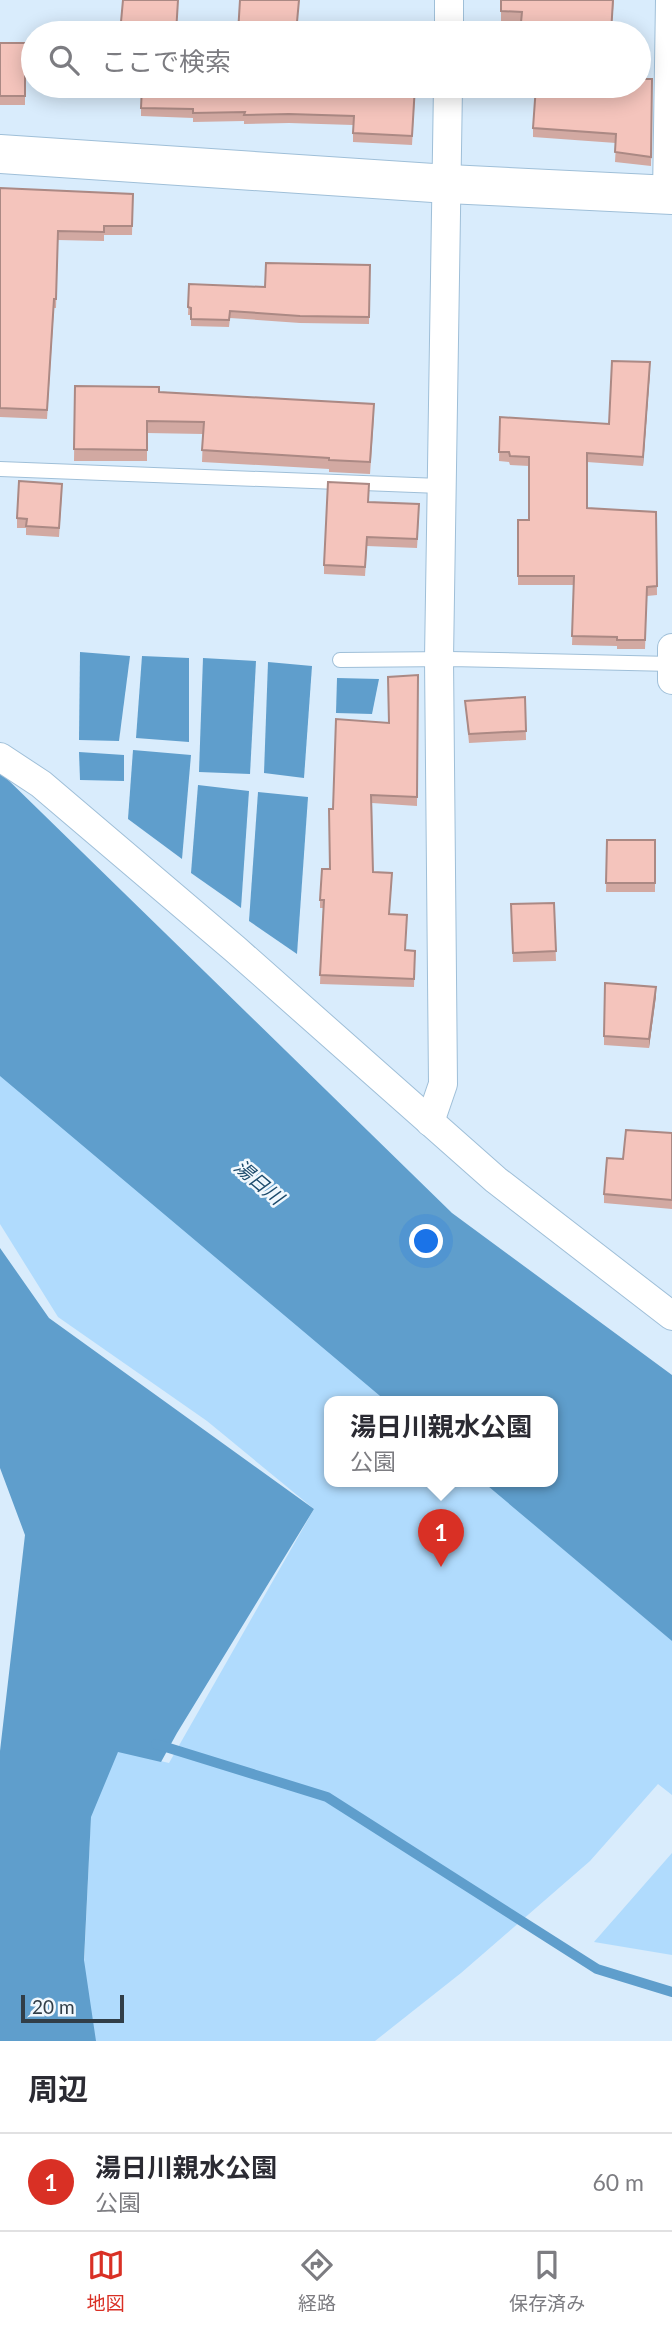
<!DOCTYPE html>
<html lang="ja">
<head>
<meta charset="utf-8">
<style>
	body { margin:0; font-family:Lato,"Noto Sans JP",sans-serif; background:#f2f2f3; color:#2b2b33 }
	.scale { position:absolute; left:21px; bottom:18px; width:103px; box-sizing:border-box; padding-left:7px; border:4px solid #313e48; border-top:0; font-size:19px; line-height:24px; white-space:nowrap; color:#313e48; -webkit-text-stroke:5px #f1f8fd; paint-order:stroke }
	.you { position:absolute; left:427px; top:1242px; width:24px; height:24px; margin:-18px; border:5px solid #fff; border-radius:50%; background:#1a73e8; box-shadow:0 0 0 10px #1a73e833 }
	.badge { display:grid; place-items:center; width:46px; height:46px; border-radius:50%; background:#d93025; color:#fff; font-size:23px; font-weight:700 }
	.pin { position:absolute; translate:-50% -58px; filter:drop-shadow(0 2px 4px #0008) }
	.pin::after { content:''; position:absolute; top:37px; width:24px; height:21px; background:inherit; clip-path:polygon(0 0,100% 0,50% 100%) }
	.popup { position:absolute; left:324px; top:1396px; width:234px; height:91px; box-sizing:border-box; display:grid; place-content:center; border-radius:14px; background:#fff; filter:drop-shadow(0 2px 5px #0005); font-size:23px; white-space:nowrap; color:#7c7c81 }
	.popup b { font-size:26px; color:#2b2b33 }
	.popup::after { content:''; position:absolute; left:50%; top:100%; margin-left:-14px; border:14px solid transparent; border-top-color:#fff }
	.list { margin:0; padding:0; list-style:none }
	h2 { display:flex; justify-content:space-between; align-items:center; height:91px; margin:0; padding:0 28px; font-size:30px }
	h2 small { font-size:23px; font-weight:400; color:#7c7c81 }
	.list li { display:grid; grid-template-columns:46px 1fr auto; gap:21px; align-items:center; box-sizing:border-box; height:98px; padding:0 28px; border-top:2px solid #e1e1e2 }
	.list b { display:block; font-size:26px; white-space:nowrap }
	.list p { margin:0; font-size:23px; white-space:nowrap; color:#7c7c81 }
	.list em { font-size:23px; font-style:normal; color:#7c7c81 }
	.icon { flex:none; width:38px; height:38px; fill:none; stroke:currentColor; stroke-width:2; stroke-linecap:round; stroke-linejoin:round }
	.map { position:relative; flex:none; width:672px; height:2041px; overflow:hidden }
	.search { position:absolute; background:#fff; box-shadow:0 4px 18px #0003; left:21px; right:21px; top:21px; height:77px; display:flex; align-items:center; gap:18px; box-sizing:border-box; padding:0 24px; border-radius:38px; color:#7c7c81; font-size:26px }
	.sheet { height:189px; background:#fff }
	nav { display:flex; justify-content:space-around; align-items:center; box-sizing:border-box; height:98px; border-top:2px solid #e1e1e2; background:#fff; font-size:19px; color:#7c7c81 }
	nav a { display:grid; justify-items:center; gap:4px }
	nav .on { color:#d93025 }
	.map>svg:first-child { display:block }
</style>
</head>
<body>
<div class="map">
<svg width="672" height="2041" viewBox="0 0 672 2041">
	<rect width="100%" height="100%" fill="#d9ecfc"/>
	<g fill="#b0dbfd">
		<polygon points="0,1071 399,1401 329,1401 329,1481 497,1481 672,1626 672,1795 658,1784 590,1861 461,1973 375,2041 91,2041 82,2007 92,1793 118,1751 169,1763 314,1509 207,1421 58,1317 0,1224"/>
		<polygon points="672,1853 672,1955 594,1942"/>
	</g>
	<g fill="#5f9ecc">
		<polygon points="80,652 130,656 119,741 79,740"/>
		<polygon points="142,656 189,658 189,742 136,738"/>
		<polygon points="203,658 256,661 250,774 199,772"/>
		<polygon points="268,662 312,666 304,778 264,773"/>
		<polygon points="337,678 379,679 372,714 336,713"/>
		<polygon points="133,750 191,755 182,859 128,819"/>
		<polygon points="79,752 124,755 124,781 80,780"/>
		<polygon points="0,772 452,1213 672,1375 672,1641 482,1481 553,1481 553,1401 386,1401 0,1076"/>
		<polygon points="198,785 249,791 241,908 191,873"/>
		<polygon points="258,792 308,797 297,954 249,921"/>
		<polygon points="0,1248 49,1318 314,1509 177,1733 161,1762 118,1752 91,1817 84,1960 96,2041 0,2041 0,1751 25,1535 0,1468"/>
	</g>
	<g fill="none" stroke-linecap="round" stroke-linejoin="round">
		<polyline stroke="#5f9ecc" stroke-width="10" points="156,1744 327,1797 597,1969 672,1992"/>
		<g stroke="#9fbfd8" stroke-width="16">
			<g id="lane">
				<polyline points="0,469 440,486"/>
				<polyline points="340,660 450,659 672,664"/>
			</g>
		</g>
		<g stroke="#9fbfd8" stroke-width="30">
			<g id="street">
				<polyline points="449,33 449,0"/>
				<polyline points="667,195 670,0"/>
				<polyline points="672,648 672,680"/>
				<polyline points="0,757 41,784 235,949 496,1180 672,1316"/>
				<polyline points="430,1122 443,1084 439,659 448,86"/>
			</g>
		</g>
		<g stroke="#9fbfd8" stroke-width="40">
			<polyline id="secondary" points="0,154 448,184 672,195"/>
		</g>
		<use href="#lane" stroke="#fff" stroke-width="14"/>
		<use href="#street" stroke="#fff" stroke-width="28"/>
		<use href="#secondary" stroke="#fff" stroke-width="38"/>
	</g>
	<g fill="#d2a9a2">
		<polygon points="501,0 614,0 611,33 521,21 501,21"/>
		<rect x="0" y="43" width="25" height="62"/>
		<polygon points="652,79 651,166 615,162 616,143 533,137 533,128"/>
		<polygon points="415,94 412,145 353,142 353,125 289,123 244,124 244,121 193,122 193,118 141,116 141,108"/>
		<polygon points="0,188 133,194 132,235 104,235 104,241 58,240 56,308 54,308 47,419 0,417"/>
		<polygon points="370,265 369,324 300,323 230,318 229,327 191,326 191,315 188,315 189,284 265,287"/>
		<polygon points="650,371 643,466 587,462 587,508 656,512 657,595 647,596 645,649 617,649 617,646 572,645 574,585 518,585 518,520 529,520 529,466 510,465 509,462 499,461 500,417 609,424"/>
		<polygon points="75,386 159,392 374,416 370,474 329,472 329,469 202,462 203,434 147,433 147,461 74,461"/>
		<polygon points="62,493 59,537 26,535 26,528 17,528 17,518"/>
		<polygon points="369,502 419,514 417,548 367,546 365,576 324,574 324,565"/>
		<polygon points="418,675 417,806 372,803 373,872 392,881 389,914 406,950 415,951 414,987 320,984 323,908 320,908 320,900 330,869 389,723"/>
		<polygon points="525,697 526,740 469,743 465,701"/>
		<polygon points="607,840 655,840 655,892 606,892"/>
		<polygon points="554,903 556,961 513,962 511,904"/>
		<polygon points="656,996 649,1048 604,1045 604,1036"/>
		<polygon points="672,1133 672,1209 604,1203 604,1194 623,1159"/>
	</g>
	<g fill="#ab8984">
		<polygon points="650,362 650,371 643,466 643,457"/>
		<polygon points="656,987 656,996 649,1048 649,1039"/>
	</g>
	<g fill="#f4c4bc" stroke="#ab8984" stroke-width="2">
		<polygon points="123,0 178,0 176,33 120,33"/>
		<polygon points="240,0 299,0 296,33 238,33"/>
		<polygon points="501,0 613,0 611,33 520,33 522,12 501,11"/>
		<rect x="0" y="43" width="25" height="53"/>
		<polygon points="639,79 652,79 651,157 615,152 616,134 533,128 536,86 639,86"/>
		<polygon points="142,86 415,86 412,136 353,133 354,116 289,114 244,115 245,112 193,113 193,109 141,108"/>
		<polygon points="0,188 133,194 132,226 104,226 104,232 58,231 56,299 54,299 47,410 0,408"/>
		<polygon points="266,263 370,265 369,317 300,316 230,311 229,320 191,319 191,308 188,307 189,284 265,287"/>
		<polygon points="612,361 650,362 643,457 587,453 587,508 656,512 657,586 647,587 645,640 617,640 617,637 572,636 574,576 518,576 518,520 529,520 529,457 510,456 509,452 499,452 500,417 609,424"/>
		<polygon points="75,386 159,387 159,392 374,404 370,462 329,460 329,458 202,450 204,422 147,421 147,450 74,449"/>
		<polygon points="19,481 62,484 59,528 26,526 27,519 17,518"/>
		<polygon points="328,482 369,484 368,502 419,504 417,539 367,537 365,567 324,565"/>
		<polygon points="418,675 417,797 371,795 373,872 392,873 389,914 407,915 405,950 415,951 414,979 320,975 324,900 320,900 322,869 330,869 329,809 333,809 336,719 389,723 388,677"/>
		<polygon points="525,697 526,731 469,734 465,701"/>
		<polygon points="607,840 655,840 655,883 606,883"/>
		<polygon points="554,903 556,951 513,953 511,904"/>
		<polygon points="605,983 656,987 649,1039 604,1036"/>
		<polygon points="626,1130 672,1133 672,1200 604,1194 607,1158 623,1159"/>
	</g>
	<g text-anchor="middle" stroke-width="5" stroke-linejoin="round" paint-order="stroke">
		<g font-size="19" font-style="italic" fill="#1c4b6c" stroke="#f1f8fd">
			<text transform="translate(259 1182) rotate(40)" y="7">湯日川</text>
		</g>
	</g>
</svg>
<div class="scale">20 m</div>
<div class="you"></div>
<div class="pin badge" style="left:441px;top:1567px">1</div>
<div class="popup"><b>湯日川親水公園</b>公園</div>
<div class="search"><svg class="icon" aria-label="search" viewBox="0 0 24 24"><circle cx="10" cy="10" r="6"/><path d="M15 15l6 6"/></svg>ここで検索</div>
</div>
<section class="sheet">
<h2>周辺<small></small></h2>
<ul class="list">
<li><span class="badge">1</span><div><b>湯日川親水公園</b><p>公園</p></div><em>60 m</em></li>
</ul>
</section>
<nav>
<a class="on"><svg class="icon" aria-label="map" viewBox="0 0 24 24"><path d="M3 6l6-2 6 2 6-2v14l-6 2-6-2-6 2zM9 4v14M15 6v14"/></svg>地図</a>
<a><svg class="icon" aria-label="directions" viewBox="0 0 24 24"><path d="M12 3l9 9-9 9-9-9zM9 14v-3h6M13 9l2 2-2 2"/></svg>経路</a>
<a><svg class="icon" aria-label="saved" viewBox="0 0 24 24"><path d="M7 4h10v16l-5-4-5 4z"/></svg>保存済み</a>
</nav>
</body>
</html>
